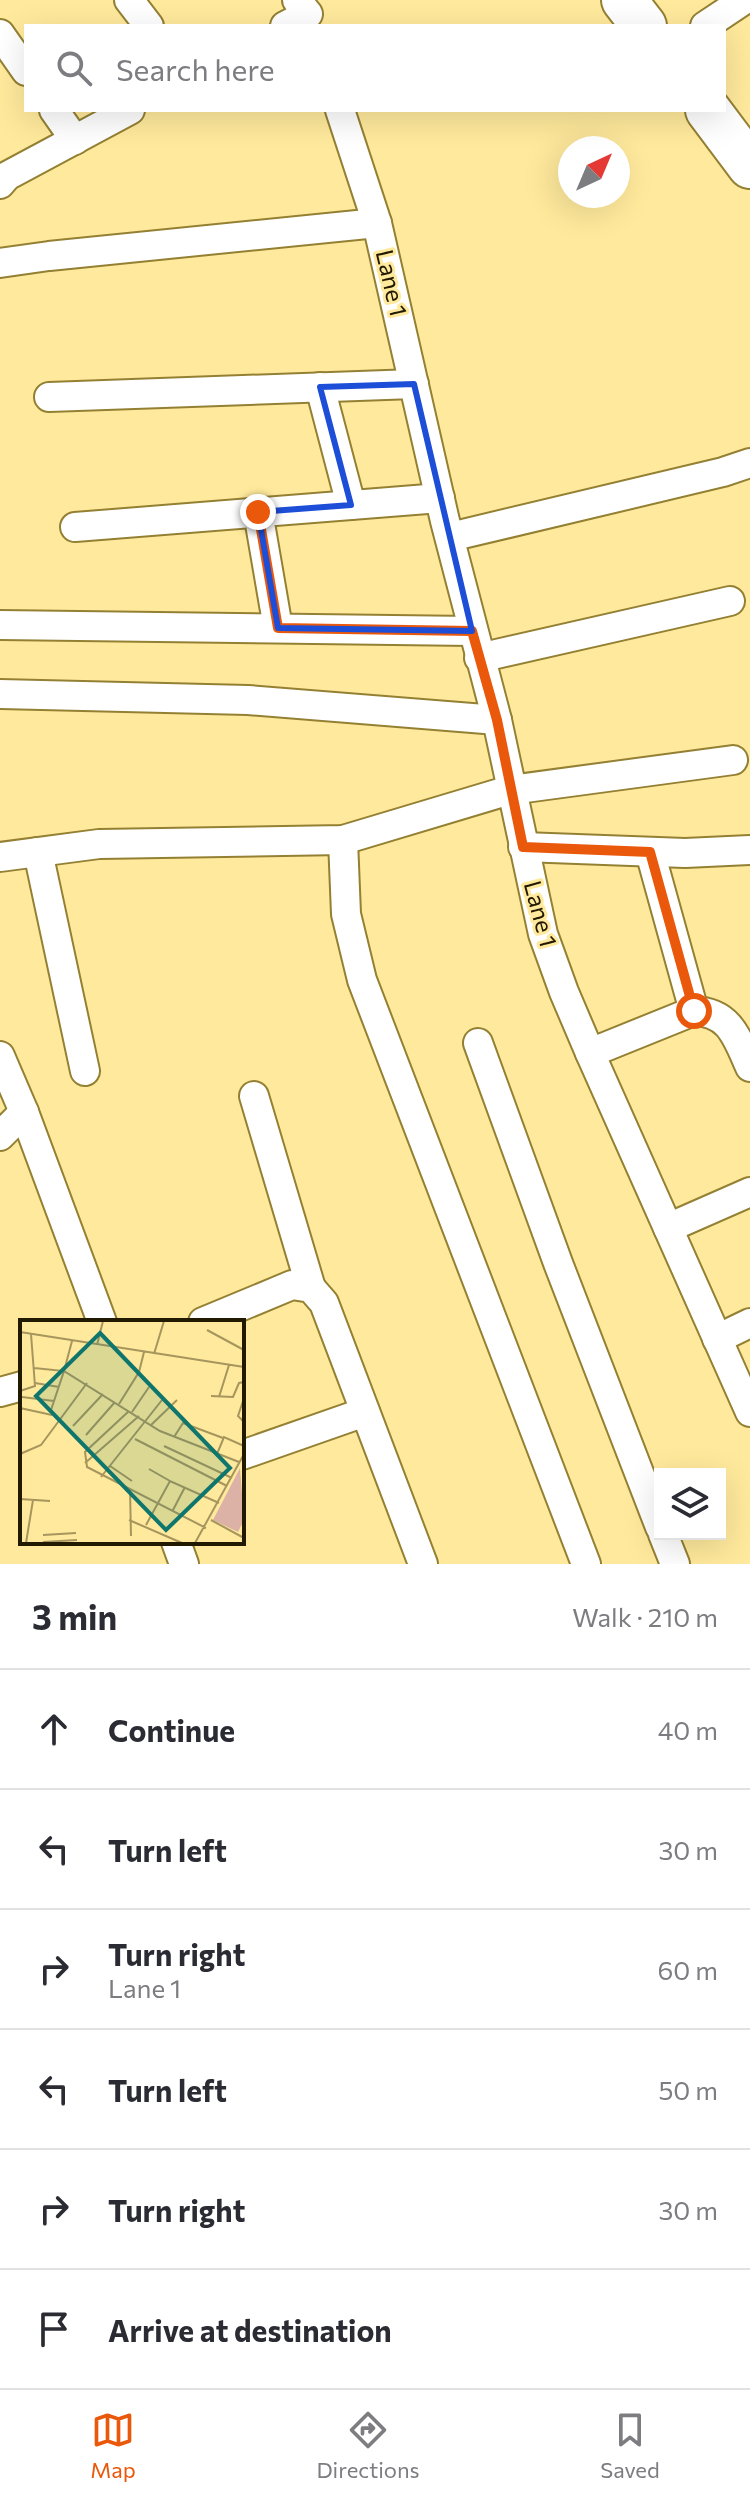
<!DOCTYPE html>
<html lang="en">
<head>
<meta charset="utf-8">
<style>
	body { margin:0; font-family:Commissioner,sans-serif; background:#f2f2f3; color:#2b2b33 }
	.controls { position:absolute; right:24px; bottom:24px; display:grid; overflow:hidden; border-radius:0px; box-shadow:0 8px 32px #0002 }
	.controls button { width:72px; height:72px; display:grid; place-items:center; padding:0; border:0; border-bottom:2px solid #e1e1e2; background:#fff; color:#2b2b33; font:40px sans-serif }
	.compass { position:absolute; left:558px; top:136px; width:72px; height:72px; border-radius:50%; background:#fff; box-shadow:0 8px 32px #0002; rotate:44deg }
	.stop { position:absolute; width:24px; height:24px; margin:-18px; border:6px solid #ea580c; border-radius:50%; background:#fff }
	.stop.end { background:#ea580c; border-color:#fff; box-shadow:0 2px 8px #0008 }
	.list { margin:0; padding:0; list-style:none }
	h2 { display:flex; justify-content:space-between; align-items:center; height:104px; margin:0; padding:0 32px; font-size:34px }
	h2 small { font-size:26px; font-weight:400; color:#7c7c81 }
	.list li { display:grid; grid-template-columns:52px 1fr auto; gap:24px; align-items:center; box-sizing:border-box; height:120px; padding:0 32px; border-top:2px solid #e1e1e2 }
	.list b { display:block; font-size:30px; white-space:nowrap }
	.list p { margin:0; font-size:26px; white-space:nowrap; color:#7c7c81 }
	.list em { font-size:26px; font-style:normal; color:#7c7c81 }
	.icon { flex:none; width:44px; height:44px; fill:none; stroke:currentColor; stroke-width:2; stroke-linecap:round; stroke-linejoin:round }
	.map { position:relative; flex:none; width:750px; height:1564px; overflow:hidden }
	.search { position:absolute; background:#fff; box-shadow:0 8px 32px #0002; left:24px; right:24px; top:24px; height:88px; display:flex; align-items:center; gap:20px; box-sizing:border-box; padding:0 28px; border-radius:0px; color:#7c7c81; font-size:30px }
	.sheet { height:824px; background:#fff }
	nav { display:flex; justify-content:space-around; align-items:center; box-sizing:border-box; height:112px; border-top:2px solid #e1e1e2; background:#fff; font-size:22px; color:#7c7c81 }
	nav a { display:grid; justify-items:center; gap:4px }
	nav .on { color:#ea580c }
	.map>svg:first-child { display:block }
</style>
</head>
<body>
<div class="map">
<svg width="750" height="1564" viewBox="0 0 750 1564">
	<rect width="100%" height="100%" fill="#ffe99c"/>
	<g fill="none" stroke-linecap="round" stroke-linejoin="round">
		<g stroke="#948033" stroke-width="32">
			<g id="minor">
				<polyline points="129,0 149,26"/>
				<polyline points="285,26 308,14 297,0"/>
				<polyline points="705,26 744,0"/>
				<polyline points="0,34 26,71"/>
				<polyline points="54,110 75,140"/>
				<polyline points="340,110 377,223 445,521 497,720 543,934 564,992 590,1053 750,1412"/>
				<polyline points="0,184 7,176 130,110"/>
				<polyline points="0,263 49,256 377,223"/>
				<polyline points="320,387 351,505"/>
				<polyline points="49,397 414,384"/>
				<polyline points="258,512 278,628"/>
				<polyline points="75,527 440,498"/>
				<polyline points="450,537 723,472 750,463"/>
				<polyline points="0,625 472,631"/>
				<polyline points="479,658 730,601"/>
				<polyline points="0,694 248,700 497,720"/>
				<polyline points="343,840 346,914 362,980 586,1564"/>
				<polyline points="523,847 685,853 750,850"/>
				<polyline points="38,852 85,1071"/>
				<polyline points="650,852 694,1011"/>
				<polyline points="0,857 99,844 343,840 510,790 733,760"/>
				<polyline points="478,1043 558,1263 660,1527"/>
				<path d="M590,1053L694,1011C730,1012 737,1038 750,1067"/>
				<polyline points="0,1056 24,1112 102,1322"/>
				<polyline points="254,1096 311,1288"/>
				<polyline points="0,1136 24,1112"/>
				<polyline points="668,1228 750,1192"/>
				<polyline points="203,1322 292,1285 311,1288 324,1303 423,1564"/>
				<polyline points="717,1339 750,1323"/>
				<polyline points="0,1392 22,1386"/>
				<polyline points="242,1455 365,1412"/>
				<polyline points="663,1534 675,1564"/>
				<polyline points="176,1542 184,1564"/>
			</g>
		</g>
		<g stroke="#948033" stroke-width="48">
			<g id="trunk">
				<polyline points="624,0 644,26"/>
				<polyline points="708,110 750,166"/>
			</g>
		</g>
		<use href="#minor" stroke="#fff" stroke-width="28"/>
		<use href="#trunk" stroke="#fff" stroke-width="44"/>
	</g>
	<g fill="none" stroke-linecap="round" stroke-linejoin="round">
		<polyline stroke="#ea580c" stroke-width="10" points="258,512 278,628 472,631 497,720 523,847 650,852 694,1011"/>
	</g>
	<path fill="none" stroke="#1d4ed8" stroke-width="6" stroke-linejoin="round" d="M414,384L472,631L278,628L258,512L351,505L320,387Z"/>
	<g text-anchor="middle" stroke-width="6" stroke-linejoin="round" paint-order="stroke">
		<g font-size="24" fill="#211900" stroke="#ffe99c">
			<text transform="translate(391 283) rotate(77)" y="8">Lane 1</text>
			<text transform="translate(540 914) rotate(75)" y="8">Lane 1</text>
		</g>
	</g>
	<g transform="translate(20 1320)">
		<rect width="224" height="224" fill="#ffe99c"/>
		<path d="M220,148L224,200L218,212L193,200Z" fill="#dcb1a6"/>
		<path fill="none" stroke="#a6965e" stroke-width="2" d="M187,10L224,30M0,12L224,47M52,21L44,51L140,111L219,142M77,25L83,1M134,34L144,1M14,48L44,51L31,90L37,99M15,63L39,67M0,71L15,66L11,14M191,76L213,77L219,63L224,62M2,77L34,81M199,77L209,45M224,78L218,96L224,102M99,84L119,52L124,32M0,88L32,95M109,91L65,132L67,147L186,208M112,92L129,67M131,105L157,80M53,106L83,74M66,115L95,82M154,117L163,103L203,118M115,119L207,166M144,126L212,158M0,134L21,125L67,63M197,134L204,117L224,126M65,143L119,96M90,146L112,161M129,149L150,161M81,157L142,80M110,169L111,216M0,179L30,181M153,190L165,167M109,200L162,223M191,200L224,218M126,205L150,161L199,183M23,215L56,213M23,222L57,220M6,223L13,180M175,223L224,134"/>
		<path fill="#0f766e" fill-opacity="0.15" stroke="#0f766e" stroke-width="4" d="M80,13L210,148L146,210L16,76Z"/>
		<rect width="224" height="224" fill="none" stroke="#211900" stroke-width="4"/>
	</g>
</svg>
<div class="controls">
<button><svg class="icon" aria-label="layers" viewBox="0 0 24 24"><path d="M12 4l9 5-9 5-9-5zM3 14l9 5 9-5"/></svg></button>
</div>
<svg class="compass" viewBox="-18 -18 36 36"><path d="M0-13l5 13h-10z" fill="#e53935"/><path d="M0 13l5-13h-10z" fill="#7c7c81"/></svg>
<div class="stop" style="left:694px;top:1011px"></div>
<div class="stop end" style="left:258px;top:512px"></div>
<div class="search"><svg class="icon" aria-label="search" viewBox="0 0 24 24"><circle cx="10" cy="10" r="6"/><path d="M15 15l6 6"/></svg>Search here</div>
</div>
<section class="sheet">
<h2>3 min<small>Walk · 210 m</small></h2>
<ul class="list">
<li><svg class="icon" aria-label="ahead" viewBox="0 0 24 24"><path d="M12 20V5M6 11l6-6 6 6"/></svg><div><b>Continue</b></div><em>40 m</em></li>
<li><svg class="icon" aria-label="left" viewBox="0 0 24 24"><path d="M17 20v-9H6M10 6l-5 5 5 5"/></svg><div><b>Turn left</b></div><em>30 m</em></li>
<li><svg class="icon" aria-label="right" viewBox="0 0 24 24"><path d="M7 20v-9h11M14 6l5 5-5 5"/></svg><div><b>Turn right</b><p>Lane 1</p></div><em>60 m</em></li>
<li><svg class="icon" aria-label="left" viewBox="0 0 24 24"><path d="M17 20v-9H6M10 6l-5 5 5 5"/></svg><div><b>Turn left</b></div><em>50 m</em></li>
<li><svg class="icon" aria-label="right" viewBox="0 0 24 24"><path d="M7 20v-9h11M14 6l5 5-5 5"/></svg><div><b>Turn right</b></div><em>30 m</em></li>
<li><svg class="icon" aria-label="arrive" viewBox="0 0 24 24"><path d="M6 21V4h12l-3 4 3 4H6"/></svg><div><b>Arrive at destination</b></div></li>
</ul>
</section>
<nav>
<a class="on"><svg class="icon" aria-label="map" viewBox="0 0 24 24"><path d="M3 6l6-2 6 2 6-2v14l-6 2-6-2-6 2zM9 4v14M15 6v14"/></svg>Map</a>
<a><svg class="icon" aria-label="directions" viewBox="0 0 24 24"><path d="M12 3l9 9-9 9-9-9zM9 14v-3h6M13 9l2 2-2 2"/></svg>Directions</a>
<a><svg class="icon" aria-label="saved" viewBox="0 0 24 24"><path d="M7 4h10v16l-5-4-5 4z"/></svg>Saved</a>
</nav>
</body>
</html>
